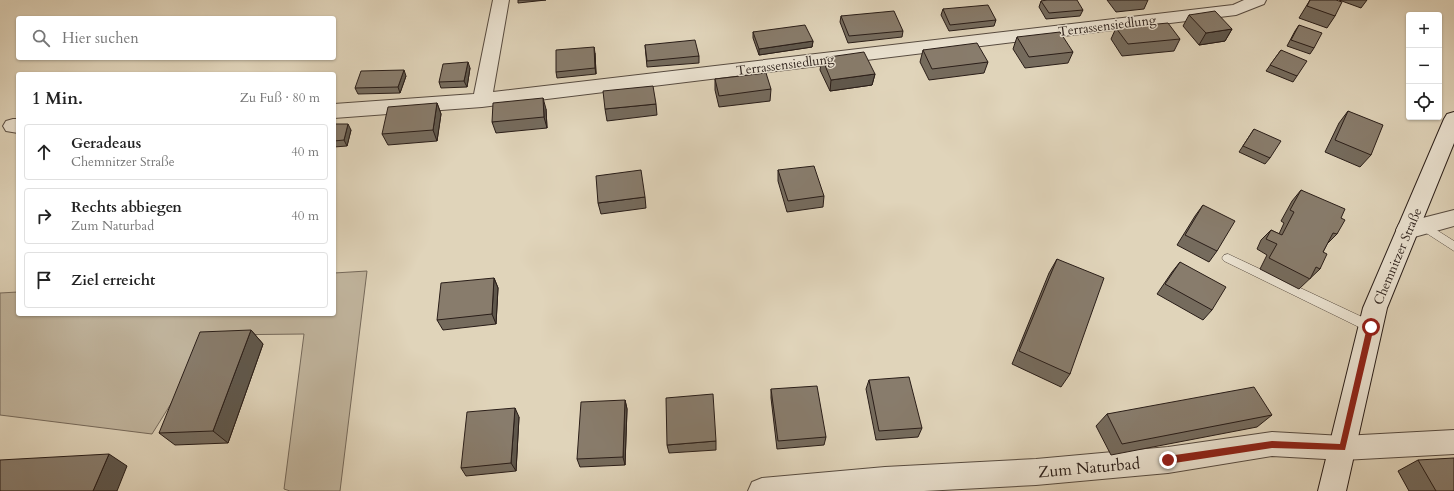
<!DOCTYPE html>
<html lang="de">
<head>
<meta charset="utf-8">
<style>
	body { margin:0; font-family:Cardo,serif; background:#f2f2f2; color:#222 }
	.controls { position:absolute; right:12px; top:12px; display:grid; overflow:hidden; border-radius:4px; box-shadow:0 1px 3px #0004 }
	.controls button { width:36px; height:36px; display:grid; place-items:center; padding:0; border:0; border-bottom:1px solid #e0e0e0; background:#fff; color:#222; font:20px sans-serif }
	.stop { position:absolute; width:12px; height:12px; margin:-9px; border:3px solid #8f2418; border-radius:50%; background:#fff }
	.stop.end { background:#8f2418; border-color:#fff; box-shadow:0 1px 4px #0008 }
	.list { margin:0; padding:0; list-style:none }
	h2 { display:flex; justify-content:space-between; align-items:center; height:52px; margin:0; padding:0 16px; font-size:17px }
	h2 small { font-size:13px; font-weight:400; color:#767676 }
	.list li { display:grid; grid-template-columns:26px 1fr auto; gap:12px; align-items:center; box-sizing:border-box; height:56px; margin:0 8px 8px; padding:0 8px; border:1px solid #e0e0e0; border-radius:4px }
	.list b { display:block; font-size:15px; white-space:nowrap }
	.list p { margin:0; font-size:13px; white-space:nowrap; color:#767676 }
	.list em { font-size:13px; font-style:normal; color:#767676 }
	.icon { flex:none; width:22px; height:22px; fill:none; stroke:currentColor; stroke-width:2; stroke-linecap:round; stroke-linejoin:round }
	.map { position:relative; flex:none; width:1454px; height:491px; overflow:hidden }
	.search { position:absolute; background:#fff; box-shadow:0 1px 3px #0004; left:16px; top:16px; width:320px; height:44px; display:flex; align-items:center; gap:10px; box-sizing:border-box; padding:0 14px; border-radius:4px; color:#767676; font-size:15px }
	.panel { position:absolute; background:#fff; box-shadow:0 1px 3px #0004; left:16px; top:72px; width:320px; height:244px; border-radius:4px }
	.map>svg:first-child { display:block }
</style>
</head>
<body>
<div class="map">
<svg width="1454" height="491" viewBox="0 0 1454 491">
	<rect width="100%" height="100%" fill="#e0d4ba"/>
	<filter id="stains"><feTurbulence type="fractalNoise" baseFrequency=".005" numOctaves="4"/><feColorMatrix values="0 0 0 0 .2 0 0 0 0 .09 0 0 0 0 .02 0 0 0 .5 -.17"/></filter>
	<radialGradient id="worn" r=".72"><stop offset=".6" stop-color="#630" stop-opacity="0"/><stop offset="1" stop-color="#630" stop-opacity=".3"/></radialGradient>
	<polygon fill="#c1b59e" stroke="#75695b" points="367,271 340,491 290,491 284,489 304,334 214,335 152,434 0,415 0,293 18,292 18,314 334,314 334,273"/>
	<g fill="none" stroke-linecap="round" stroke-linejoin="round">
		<g stroke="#574b40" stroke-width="1">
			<g id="lane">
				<polygon points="1424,222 1454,241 1454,251 1420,229 1419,226 1420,223"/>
				<polygon points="1228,254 1375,323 1377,327 1375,331 1371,332 1367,331 1224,261 1222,258 1224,255"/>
			</g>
		</g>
		<g stroke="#574b40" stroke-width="2">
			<g id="street">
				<polygon points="493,0 509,0 493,92 1233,5 1244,0 1266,0 1264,4 1236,15 482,107 334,118 334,104 474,94"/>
				<polygon points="13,119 18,119 18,133 6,131 3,126 6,121"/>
				<polygon points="1454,210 1454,226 1407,239 1399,236 1396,230 1399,224"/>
				<polygon points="1454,430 1454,454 1343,460 1272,456 1168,473 1036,485 924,491 748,491 752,482 762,478 885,467 1036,459 1168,447 1272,432 1343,436"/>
			</g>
		</g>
		<g stroke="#291d18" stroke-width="2">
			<polygon id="secondary" points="1454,112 1454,143 1387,308 1346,491 1318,491 1363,308 1444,119 1447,114"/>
		</g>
		<use href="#lane" fill="#ebe3d2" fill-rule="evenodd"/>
		<use href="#street" fill="#ebe3d2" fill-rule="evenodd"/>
		<use href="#secondary" fill="#ebe3d2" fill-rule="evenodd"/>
	</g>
	<g fill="#756b5d" stroke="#291d18">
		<polygon points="518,0 546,0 518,3"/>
		<polygon points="1107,0 1148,0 1144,9 1116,12"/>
		<polygon points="1310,0 1336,0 1335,16 1327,28 1299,18"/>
		<polygon points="1339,0 1367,0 1361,8"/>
		<polygon points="1041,1 1083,10 1080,16 1046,19 1039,7"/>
		<polygon points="943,9 996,20 994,26 949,31 941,15"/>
		<polygon points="1189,15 1232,29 1225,41 1199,45 1183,26"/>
		<polygon points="841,16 903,31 902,37 848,43 840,22"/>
		<polygon points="1299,25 1314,48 1310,54 1287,46 1295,31"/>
		<polygon points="1116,28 1180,39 1174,51 1122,56 1111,39"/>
		<polygon points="753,32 813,41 812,47 759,55 753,38"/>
		<polygon points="1017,37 1073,52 1068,63 1025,68 1013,49"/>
		<polygon points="645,45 699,56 699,63 647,67"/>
		<polygon points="923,50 988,62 984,73 929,80 920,62"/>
		<polygon points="1281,50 1297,76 1293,82 1266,71"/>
		<polygon points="595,53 596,74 557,78 556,72"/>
		<polygon points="822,58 875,74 872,85 830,91 820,70"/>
		<polygon points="470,68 467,87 441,88 439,82"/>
		<polygon points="406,76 400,93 358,94 355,88"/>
		<polygon points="715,79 771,89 770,101 719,107 715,90"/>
		<polygon points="437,103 441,114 437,141 388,145 382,134"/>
		<polygon points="656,104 657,115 607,121 605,109"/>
		<polygon points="546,109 547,128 496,133 492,122"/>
		<polygon points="1348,111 1371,155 1360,167 1325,152 1339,123"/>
		<polygon points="334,124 351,130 347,146 334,147"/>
		<polygon points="1254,129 1270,158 1265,164 1239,152"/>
		<polygon points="778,170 824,196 823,207 787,212 778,181"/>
		<polygon points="1301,190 1341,218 1337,234 1327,244 1323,252 1320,269 1299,289 1260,269 1267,255 1257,249 1261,240 1271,230 1279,234 1284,223 1281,221 1292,201"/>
		<polygon points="645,197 646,208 601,214 598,203"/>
		<polygon points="1203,205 1217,251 1209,262 1177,245 1195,216"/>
		<polygon points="1057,259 1070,374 1061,387 1012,364 1049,273"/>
		<polygon points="1180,262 1212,310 1203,320 1157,294 1172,272"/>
		<polygon points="494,278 498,288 496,324 443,330 437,320"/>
		<polygon points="251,330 263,344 228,443 175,445 159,433"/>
		<polygon points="869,380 922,428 918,437 876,440 866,389"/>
		<polygon points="771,389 826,437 824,445 777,449 771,398"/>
		<polygon points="625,400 627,409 625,465 580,467 577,459"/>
		<polygon points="1107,414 1272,415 1257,427 1111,455 1096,426"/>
		<polygon points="519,417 516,471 466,476 461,468"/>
		<polygon points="716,441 716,450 669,453 667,445"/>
		<polygon points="1418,460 1454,491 1409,491 1398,471"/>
	</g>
	<g fill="#5f574c" stroke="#291d18">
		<polygon points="1232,29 1225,41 1199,45 1206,33"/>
		<polygon points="813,41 812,47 759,55 759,49"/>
		<polygon points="594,47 595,53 596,74 595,68"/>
		<polygon points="468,62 470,68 467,87 464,81"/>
		<polygon points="404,70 406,76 400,93 398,87"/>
		<polygon points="875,74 872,85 830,91 831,80"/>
		<polygon points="543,98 546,109 547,128 544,117"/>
		<polygon points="437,103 441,114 437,141 433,130"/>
		<polygon points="348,124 351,130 347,146 344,140"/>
		<polygon points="494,278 498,288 496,324 492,314"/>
		<polygon points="251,330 263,344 228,443 213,431"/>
		<polygon points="625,400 627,409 625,465 623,457"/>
		<polygon points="515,408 519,417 516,471 511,463"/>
		<polygon points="109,454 127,466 117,491 93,491"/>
	</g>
	<g fill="#887c6c" stroke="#291d18">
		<polygon points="1047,0 1077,0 1083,10 1049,13 1041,1"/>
		<polygon points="1310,0 1336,0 1342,2 1335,16 1307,6"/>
		<polygon points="988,5 996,20 950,25 943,9"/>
		<polygon points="894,11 903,31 849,36 841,16"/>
		<polygon points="1215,11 1232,29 1206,33 1189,15"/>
		<polygon points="1168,23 1180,39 1128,44 1116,28"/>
		<polygon points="805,25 813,41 759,49 753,32"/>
		<polygon points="1299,25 1322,33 1314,48 1291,40"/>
		<polygon points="1060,32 1073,52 1029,57 1017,37"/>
		<polygon points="695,40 699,56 647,61 645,45"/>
		<polygon points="977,43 988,62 932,69 923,50"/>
		<polygon points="594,47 595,68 556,72 556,50"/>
		<polygon points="1281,50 1307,61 1297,76 1270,65"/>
		<polygon points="864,52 875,74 831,80 822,58"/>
		<polygon points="468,62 464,81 439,82 443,64"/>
		<polygon points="404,70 398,87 355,88 361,71"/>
		<polygon points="766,73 771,89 719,96 715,79"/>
		<polygon points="653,86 656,104 605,109 603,91"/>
		<polygon points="543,98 544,117 492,122 493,103"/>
		<polygon points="437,103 433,130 382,134 388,107"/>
		<polygon points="1348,111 1383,125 1371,155 1335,140"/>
		<polygon points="334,124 348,124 344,140 334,141"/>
		<polygon points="1254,129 1281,141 1270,158 1243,146"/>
		<polygon points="814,166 824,196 788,201 778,170"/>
		<polygon points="641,170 645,197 598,203 596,176"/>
		<polygon points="1301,190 1345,209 1341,218 1345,220 1337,234 1333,233 1323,252 1327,254 1320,269 1316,267 1310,279 1269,258 1277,244 1266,239 1271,230 1282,235 1294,212 1290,210"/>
		<polygon points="1203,205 1235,221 1217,251 1185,235"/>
		<polygon points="1057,259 1104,278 1070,374 1019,351"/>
		<polygon points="1180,262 1226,287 1212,310 1165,284"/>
		<polygon points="494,278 492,314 437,320 441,283"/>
		<polygon points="251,330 213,431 159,433 200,332"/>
		<polygon points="909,377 922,428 879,431 869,380"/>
		<polygon points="817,386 826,437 778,441 771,389"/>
		<polygon points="1254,387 1272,415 1122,444 1107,414"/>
		<polygon points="713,394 716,441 667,445 666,398"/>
		<polygon points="625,400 623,457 577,459 581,402"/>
		<polygon points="515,408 511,463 461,468 467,412"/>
		<polygon points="109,454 93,491 0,491 0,460"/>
		<polygon points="1454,458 1454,491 1436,491 1418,460"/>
	</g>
	<polygon fill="#8f2418" points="1371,324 1374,327 1345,450 1272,448 1168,464 1165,462 1165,457 1168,456 1272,441 1340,444 1367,327"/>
	<g text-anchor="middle" stroke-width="3" stroke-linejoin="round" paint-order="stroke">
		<g font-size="13" fill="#291d18" stroke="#ebe3d2">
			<text transform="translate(1107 25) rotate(-7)" y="5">Terrassensiedlung</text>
			<text transform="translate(785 64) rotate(-7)" y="5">Terrassensiedlung</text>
			<text transform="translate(1397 256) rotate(-67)" y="5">Chemnitzer Straße</text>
		</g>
		<g font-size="16" fill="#291d18" stroke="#ebe3d2">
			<text transform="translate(1089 467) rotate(-5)" y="6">Zum Naturbad</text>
		</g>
	</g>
	<rect width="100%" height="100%" filter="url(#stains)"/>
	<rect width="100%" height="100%" fill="url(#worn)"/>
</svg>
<div class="controls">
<button>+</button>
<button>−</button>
<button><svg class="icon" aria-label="locate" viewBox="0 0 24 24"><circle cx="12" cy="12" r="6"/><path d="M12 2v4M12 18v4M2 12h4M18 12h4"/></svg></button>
</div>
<div class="stop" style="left:1371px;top:327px"></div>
<div class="stop end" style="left:1168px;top:460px"></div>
<div class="search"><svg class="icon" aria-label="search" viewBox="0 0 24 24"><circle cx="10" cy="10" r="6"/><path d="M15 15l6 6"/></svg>Hier suchen</div>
<section class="panel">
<h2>1 Min.<small>Zu Fuß · 80 m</small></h2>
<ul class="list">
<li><svg class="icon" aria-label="ahead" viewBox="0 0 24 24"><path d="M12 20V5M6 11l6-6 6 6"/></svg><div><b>Geradeaus</b><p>Chemnitzer Straße</p></div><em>40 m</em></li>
<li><svg class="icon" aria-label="right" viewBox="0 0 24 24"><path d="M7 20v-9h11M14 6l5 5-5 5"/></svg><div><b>Rechts abbiegen</b><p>Zum Naturbad</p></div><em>40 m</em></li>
<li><svg class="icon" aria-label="arrive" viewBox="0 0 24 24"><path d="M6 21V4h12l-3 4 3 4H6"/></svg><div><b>Ziel erreicht</b></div></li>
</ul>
</section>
</div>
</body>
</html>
